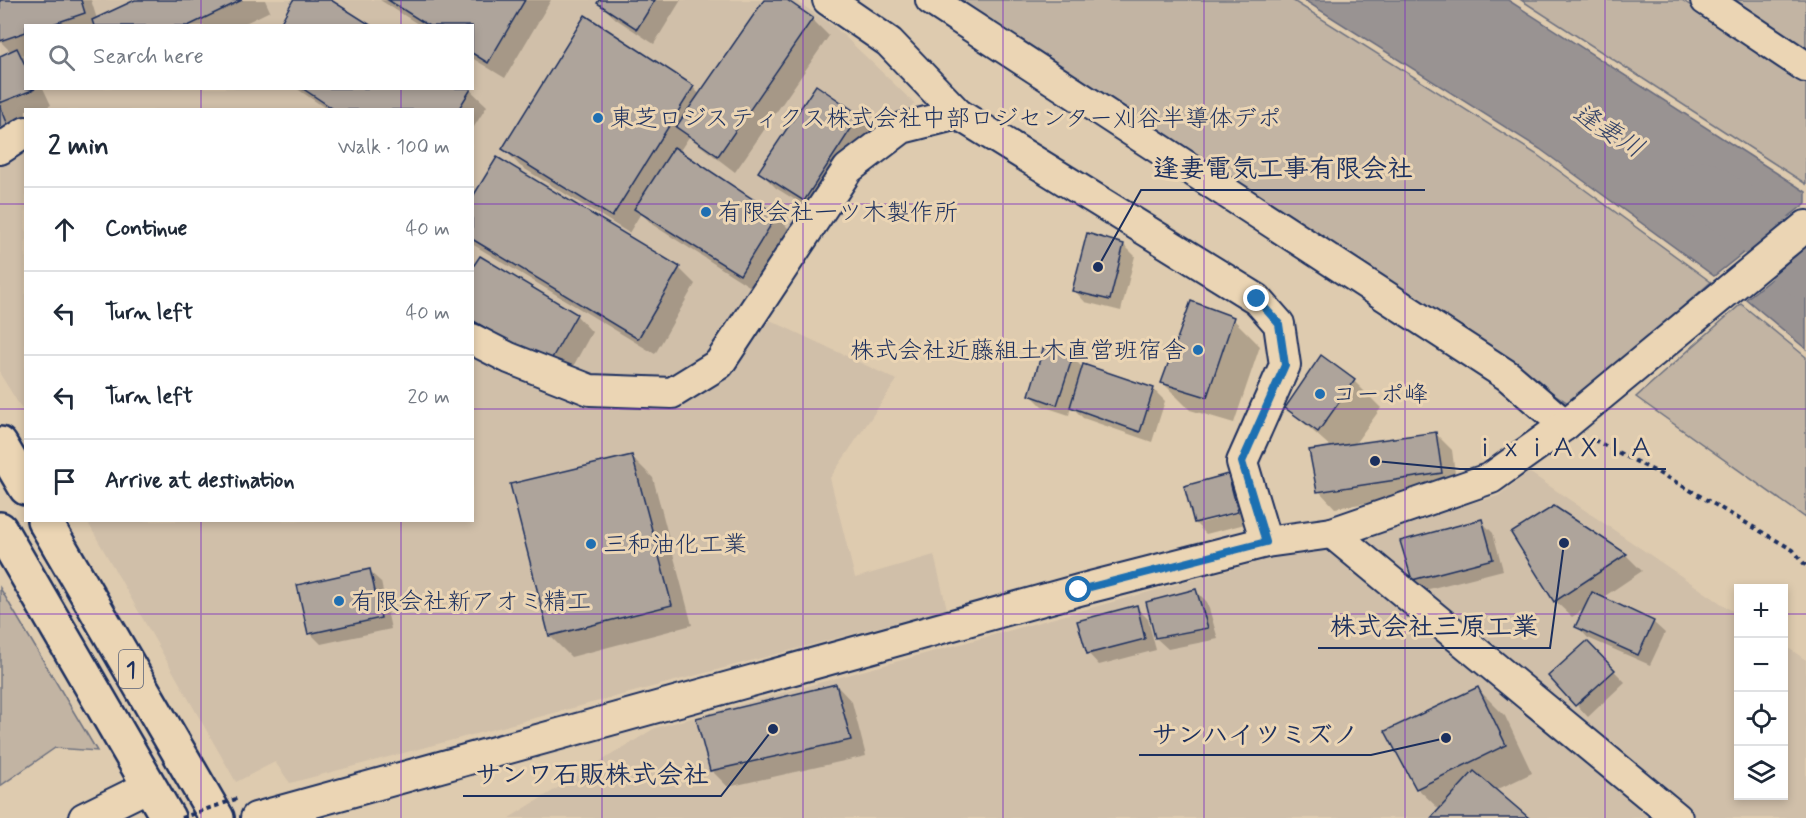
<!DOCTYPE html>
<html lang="en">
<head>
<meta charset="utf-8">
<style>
	body { margin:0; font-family:Mynerve,"Klee One",sans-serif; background:#f2f2f3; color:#1f2937 }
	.controls { position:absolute; right:18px; bottom:18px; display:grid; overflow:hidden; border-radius:0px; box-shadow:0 3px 9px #0003 }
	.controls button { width:54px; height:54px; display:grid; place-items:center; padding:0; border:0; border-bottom:2px solid #e0e1e3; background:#fff; color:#1f2937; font:30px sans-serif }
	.stop { position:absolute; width:18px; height:18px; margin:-14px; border:4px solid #1f6fb2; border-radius:50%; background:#fff }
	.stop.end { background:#1f6fb2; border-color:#fff; box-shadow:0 2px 6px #0008 }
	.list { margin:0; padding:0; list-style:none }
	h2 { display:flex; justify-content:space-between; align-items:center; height:78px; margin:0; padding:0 24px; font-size:26px }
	h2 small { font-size:20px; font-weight:400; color:#747a83 }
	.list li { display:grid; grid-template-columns:39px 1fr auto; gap:18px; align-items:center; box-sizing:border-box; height:84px; padding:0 24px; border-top:2px solid #e0e1e3 }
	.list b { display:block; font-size:22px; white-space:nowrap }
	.list em { font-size:20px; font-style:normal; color:#747a83 }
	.icon { flex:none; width:33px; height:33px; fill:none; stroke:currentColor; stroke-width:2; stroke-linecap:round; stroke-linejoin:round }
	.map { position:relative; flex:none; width:1806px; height:818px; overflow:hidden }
	.search { position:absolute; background:#fff; box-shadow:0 3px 9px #0003; left:24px; top:24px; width:450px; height:66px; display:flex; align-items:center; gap:15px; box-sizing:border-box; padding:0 21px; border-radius:0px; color:#747a83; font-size:22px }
	.panel { position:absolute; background:#fff; box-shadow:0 3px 9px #0003; left:24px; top:108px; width:450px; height:414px; border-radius:0px }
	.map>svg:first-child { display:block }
</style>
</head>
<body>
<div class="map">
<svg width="1806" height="818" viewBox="0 0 1806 818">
	<rect width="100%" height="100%" fill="#decbaf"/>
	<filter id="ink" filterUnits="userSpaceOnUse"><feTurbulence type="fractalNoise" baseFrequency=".0167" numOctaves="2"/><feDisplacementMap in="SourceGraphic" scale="12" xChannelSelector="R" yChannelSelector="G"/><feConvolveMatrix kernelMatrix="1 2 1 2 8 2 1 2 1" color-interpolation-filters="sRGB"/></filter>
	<g filter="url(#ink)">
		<g fill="#d0bfa9" fill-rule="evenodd">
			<path d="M0,0H795L836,28L915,104L850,149L738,305L897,380L830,478L855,578L934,555L947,609L290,783L275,762L236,782L87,521L472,520V110H26L25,414L0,374ZM26,26H472V88H26Z"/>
			<polygon points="1529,472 1738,615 1738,796 1784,796 1784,645 1806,660 1806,818 509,818 655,728 1498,496"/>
		</g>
		<g fill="#c2b4a3" stroke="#6e7280" stroke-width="1.5">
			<polygon points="952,0 1292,0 1536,154 1711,282 1571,405"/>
			<polygon points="1521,0 1682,0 1806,83 1806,184"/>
			<polygon points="1732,0 1806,0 1806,50"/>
			<polygon points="1741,304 1806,357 1806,518 1636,397"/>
			<polygon points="0,588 97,751 55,748 0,786"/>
		</g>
		<g fill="#999392" stroke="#676b7d" stroke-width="1.5">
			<polygon points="1304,0 1508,0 1806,192 1806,203 1714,276 1540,149"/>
			<polygon points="1806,251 1806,349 1746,299"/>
		</g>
		<g fill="#0003">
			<polygon points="0,0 91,0 97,19 138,0 265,0 270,11 239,26 26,26 26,54 22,55 26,59 26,88 43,88 51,105 41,110 26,110 26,116 15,120 26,147 0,157 0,57 11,52 0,41"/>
			<polygon points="380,0 551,0 505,78 472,58 472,26 421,26"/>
			<polygon points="601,0 681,0 654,44 616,19 599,3"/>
			<polygon points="766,0 784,0 812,19 829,36 735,172 689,137 679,152 776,216 792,232 757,291 653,225 641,213 629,233 520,166 504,149 693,87 700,95"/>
			<polygon points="296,88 468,88 487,106 472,130 472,110 328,110"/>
			<polygon points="859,116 875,132 821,216 776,188 760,172"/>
			<polygon points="472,201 679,268 695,284 655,354 472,244"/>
			<polygon points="1124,245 1135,256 1121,311 1085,302 1074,290"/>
			<polygon points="472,270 576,315 592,332 565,381 472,326"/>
			<polygon points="1192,303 1233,319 1260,346 1234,423 1190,410 1163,383"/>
			<polygon points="1072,357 1083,368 1153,389 1165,401 1152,442 1083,418 1071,406 1069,415 1042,406 1031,395"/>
			<polygon points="1354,381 1381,408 1354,445 1435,433 1452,450 1457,489 1335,508 1319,491 1332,448 1287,408"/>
			<polygon points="632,457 653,478 692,625 571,657 550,636 512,485"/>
			<polygon points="1227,476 1239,487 1245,509 1201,520 1201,523 1245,511 1249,523 1206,534 1195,523"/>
			<polygon points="1554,507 1626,555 1642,571 1602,598 1653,622 1665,633 1650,665 1588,638 1577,626 1586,608 1572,617 1555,601"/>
			<polygon points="1481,521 1493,533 1503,570 1425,590 1413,579"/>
			<polygon points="369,571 381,582 391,629 321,644 310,633"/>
			<polygon points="1196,591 1207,602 1218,639 1168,649 1156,638"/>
			<polygon points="1136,607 1148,619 1156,650 1099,665 1088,653"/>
			<polygon points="1587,643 1625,682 1588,717 1550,676"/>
			<polygon points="836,685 852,702 866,756 728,787 712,771 698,719"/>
			<polygon points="1478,689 1505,716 1532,773 1494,791 1526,818 1433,818 1440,810 1417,788"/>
		</g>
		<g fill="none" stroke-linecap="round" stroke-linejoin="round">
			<polyline stroke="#999392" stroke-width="57" points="1702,189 1743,215 1806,270"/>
		</g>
		<g fill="#aea49b" stroke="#1b2f5e" stroke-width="1.5">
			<polygon points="0,0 81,0 85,13 47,26 26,26 26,32 0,41"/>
			<polygon points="135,0 242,0 188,26 94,26 92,20"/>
			<polygon points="293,0 331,0 372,26 279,26"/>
			<polygon points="388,0 525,0 488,63 472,53 472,26 429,26"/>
			<polygon points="599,0 655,0 637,29 597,3"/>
			<polygon points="764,0 787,0 813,18 718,156 676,127"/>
			<polygon points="585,15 694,86 612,217 502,149"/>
			<polygon points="17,48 26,67 26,88 35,89 0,103 0,56"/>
			<polygon points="816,85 860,115 804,201 758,172"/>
			<polygon points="302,88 471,88 471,89 458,110 335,110"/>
			<polygon points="0,105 10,130 0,134"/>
			<polygon points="674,147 777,215 740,275 634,209"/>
			<polygon points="497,157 680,267 638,339 472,239 472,198"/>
			<polygon points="1087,233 1124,244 1110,300 1072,291"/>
			<polygon points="480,256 577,314 548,365 472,320 472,268"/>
			<polygon points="1191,301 1234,317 1207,397 1161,383"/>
			<polygon points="1044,346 1073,356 1057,405 1029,395"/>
			<polygon points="1321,355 1355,380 1318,432 1285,408"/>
			<polygon points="1083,364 1154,388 1140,432 1070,407"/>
			<polygon points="1436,432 1442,473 1317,492 1309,450"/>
			<polygon points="632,455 672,605 549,636 510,484"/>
			<polygon points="1228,474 1238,512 1194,523 1184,486"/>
			<polygon points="1554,506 1627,554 1554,602 1511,533"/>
			<polygon points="1482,519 1493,559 1412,580 1400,541"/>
			<polygon points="370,569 381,618 308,634 297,585"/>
			<polygon points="1196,589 1208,628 1155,638 1146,602"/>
			<polygon points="1592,592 1654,621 1638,655 1575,627"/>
			<polygon points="1137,605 1145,639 1087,654 1077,621"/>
			<polygon points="1587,641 1615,670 1575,706 1548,676"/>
			<polygon points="836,684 851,740 710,771 696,718"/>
			<polygon points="1478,687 1506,745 1416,789 1385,731"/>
			<polygon points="1474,771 1529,818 1431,818"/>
		</g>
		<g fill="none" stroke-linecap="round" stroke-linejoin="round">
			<g stroke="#1b2f5e" stroke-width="34">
				<g id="minor">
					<polyline points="828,0 889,42 958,114 1257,299 1279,324 1285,365 1242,462 1266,542"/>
					<polyline points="931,0 1508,376 1565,425"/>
					<polyline points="1706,0 1806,67"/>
					<polyline points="0,149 26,132"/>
					<polyline points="472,339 509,358 590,390 672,393 719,364 848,169 902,128 958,114"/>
					<polyline points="1332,533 1677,818"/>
					<polyline points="84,818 149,786"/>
					<polyline points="256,818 1079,590 1266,542 1332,533 1491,478 1565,425 1806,226"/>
				</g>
			</g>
			<g stroke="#1b2f5e" stroke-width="38">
				<g id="highway">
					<polyline points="0,444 26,488"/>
					<polyline points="44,520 217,818"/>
					<polyline points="0,529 168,818"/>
				</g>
			</g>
			<polyline stroke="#1b2f5e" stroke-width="4" stroke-dasharray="4.5 4.5" stroke-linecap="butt" points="1594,440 1674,481 1793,550 1806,566"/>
			<use href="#minor" stroke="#ebd5b4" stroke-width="30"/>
			<use href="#highway" stroke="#ebd5b4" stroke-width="33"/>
			<polyline stroke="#1b2f5e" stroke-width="4" stroke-dasharray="4.5 4.5" stroke-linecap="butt" points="181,818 239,798"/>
		</g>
	</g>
	<g fill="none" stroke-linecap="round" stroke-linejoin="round" filter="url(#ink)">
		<polyline stroke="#1f6fb2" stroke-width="8" points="1079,590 1266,542 1242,462 1285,365 1279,324 1257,299"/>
	</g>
	<path fill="none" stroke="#7b2cbf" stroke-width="1.5" stroke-opacity="0.55" d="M201,0V26M401,0V26M602,0V818M803,0V818M1003,0V818M1204,0V818M1405,0V818M1605,0V818M201,88V110M401,88V110M0,204H26M472,204H1806M0,409H26M472,409H1806M201,520V818M401,520V818M0,614H1738M1784,614H1806"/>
	<g fill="#1f6fb2" stroke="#ebd5b4" stroke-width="2">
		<circle cx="598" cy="118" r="6"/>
		<circle cx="706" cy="212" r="6"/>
		<circle cx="1198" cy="350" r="6"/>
		<circle cx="1320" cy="394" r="6"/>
		<circle cx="591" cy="544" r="6"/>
		<circle cx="339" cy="601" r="6"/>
	</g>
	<g text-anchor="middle" stroke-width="6" stroke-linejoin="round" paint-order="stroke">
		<rect fill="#ebd5b4" stroke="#596178" stroke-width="1.5" x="119" y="650" width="24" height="38" rx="4.5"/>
		<g font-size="22" font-weight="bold" fill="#1b2f5e">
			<text x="131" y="677">1</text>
		</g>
		<g font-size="24" fill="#1b2f5e" stroke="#ebd5b4" text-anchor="start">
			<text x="610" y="126">東芝ロジスティクス株式会社中部ロジセンター刈谷半導体デポ</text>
			<text x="718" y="220">有限会社一ツ木製作所</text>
			<text x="1186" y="358" text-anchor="end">株式会社近藤組土木直営班宿舎</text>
			<text x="1332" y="402">コーポ峰</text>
			<text x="603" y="552">三和油化工業</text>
			<text x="351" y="609">有限会社新アオミ精工</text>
		</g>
		<g font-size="26" font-style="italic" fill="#344368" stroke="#ebd5b4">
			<text transform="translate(1609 130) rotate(32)" y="9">逢妻川</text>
		</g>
	</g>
	<path fill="none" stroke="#1b2f5e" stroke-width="2" d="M1098 267L1141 190H1425M1375 461L1460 469H1666M1564 543L1550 648H1318M1446 738L1371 755H1139M773 729L721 796H463"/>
	<g fill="#1b2f5e" stroke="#ebd5b4" stroke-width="2">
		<circle cx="1098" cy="267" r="6"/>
		<circle cx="1375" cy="461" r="6"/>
		<circle cx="1564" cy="543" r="6"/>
		<circle cx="1446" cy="738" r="6"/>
		<circle cx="773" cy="729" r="6"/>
	</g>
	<g font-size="26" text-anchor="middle" font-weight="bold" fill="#1b2f5e" stroke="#ebd5b4" stroke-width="6" stroke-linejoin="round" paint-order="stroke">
		<text x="1283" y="177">逢妻電気工事有限会社</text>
		<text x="1563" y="456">ｉｘｉＡＸＩＡ</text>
		<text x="1434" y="635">株式会社三原工業</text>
		<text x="1255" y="743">サンハイツミズノ</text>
		<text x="592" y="783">サンワ石販株式会社</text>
	</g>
</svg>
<div class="controls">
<button>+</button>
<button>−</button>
<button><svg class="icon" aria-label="locate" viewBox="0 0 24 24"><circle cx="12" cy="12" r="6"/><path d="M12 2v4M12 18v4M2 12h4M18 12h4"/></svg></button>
<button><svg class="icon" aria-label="layers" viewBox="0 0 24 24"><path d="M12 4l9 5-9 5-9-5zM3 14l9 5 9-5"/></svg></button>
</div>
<div class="stop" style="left:1079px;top:590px"></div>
<div class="stop end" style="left:1257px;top:299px"></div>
<div class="search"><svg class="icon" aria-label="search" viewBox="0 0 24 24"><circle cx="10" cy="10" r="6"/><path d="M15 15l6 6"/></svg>Search here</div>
<section class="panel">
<h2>2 min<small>Walk · 100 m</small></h2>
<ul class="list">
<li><svg class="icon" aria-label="ahead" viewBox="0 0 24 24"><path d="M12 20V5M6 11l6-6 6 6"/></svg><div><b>Continue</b></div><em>40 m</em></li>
<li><svg class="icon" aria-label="left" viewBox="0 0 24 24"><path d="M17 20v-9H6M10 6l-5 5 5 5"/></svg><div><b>Turn left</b></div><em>40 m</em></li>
<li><svg class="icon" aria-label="left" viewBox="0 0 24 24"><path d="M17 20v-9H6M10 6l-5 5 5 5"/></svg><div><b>Turn left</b></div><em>20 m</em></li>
<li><svg class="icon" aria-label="arrive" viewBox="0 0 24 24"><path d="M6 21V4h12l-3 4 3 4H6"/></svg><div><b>Arrive at destination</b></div></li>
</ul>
</section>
</div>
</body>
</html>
